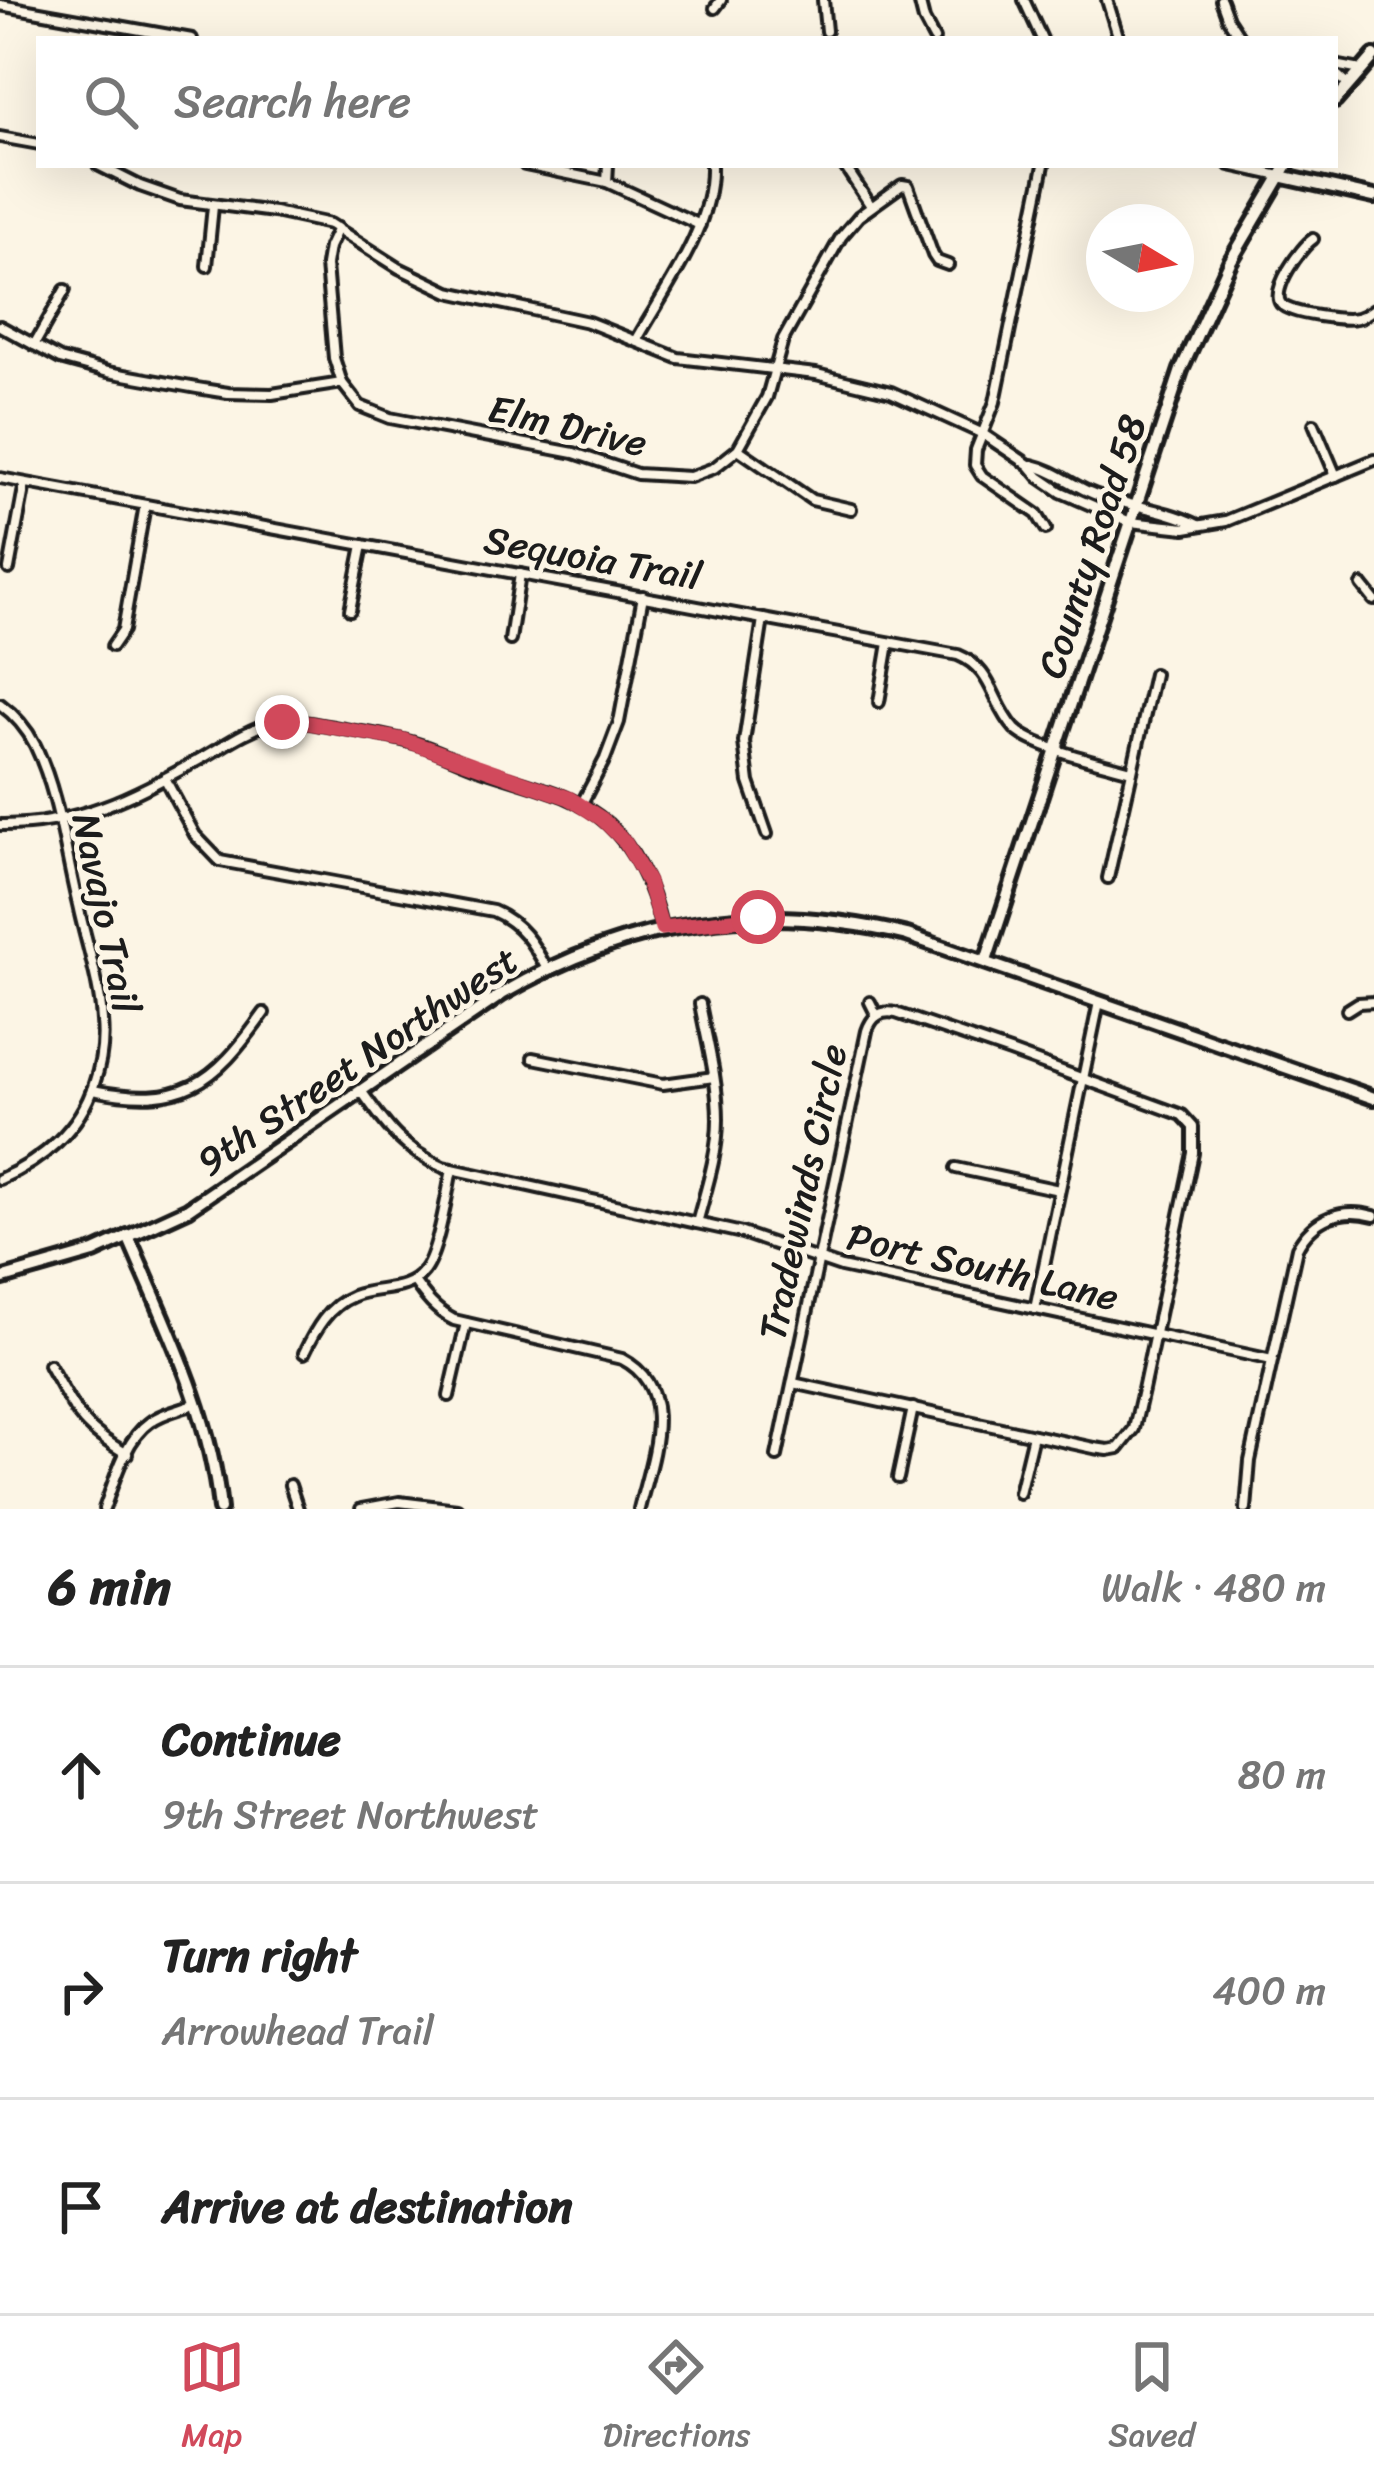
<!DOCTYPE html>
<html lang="en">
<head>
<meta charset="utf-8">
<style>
	body { margin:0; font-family:Sriracha,sans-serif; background:#f2f2f2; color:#222 }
	.compass { position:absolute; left:1086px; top:204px; width:108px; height:108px; border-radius:50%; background:#fff; box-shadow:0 12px 48px #0002; rotate:100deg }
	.stop { position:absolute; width:36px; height:36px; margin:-27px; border:9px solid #d1495b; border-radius:50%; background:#fff }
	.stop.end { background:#d1495b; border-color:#fff; box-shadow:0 3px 12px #0008 }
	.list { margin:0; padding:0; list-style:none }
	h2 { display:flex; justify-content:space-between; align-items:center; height:156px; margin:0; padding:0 48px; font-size:51px }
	h2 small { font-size:39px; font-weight:400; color:#767676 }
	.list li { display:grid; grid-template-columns:78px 1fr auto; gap:36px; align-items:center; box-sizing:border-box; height:216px; padding:0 48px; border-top:3px solid #e0e0e0 }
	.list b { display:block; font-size:45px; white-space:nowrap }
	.list p { margin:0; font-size:39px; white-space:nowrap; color:#767676 }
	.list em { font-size:39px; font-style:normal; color:#767676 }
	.icon { flex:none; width:66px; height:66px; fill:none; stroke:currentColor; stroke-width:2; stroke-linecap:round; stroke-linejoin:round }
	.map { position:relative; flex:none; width:1374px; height:1509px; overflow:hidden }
	.search { position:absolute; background:#fff; box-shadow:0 12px 48px #0002; left:36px; right:36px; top:36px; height:132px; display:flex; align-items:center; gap:30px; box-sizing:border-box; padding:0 42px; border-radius:0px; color:#767676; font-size:45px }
	.sheet { height:804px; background:#fff }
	nav { display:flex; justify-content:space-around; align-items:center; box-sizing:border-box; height:168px; border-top:3px solid #e0e0e0; background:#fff; font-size:33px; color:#767676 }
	nav a { display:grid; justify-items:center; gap:6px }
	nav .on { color:#d1495b }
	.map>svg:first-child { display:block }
</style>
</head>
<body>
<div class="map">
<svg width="1374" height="1509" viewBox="0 0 1374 1509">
	<rect width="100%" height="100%" fill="#fcf5e5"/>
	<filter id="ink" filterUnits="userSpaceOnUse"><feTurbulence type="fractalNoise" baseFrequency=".00833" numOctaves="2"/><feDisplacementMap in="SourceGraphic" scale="24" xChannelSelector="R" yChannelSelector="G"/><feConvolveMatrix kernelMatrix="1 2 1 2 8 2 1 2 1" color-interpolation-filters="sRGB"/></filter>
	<g filter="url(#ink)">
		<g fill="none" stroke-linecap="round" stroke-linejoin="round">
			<g stroke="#1c1c1c" stroke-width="16">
				<g id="street">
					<polyline points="823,0 826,31"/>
					<polyline points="919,0 924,20 934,39"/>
					<polyline points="1024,0 1042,39"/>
					<polyline points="1107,0 1119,39"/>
					<polyline points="1221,0 1228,19 1241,39"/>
					<polyline points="0,5 192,39"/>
					<polyline points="715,8 721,0"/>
					<polyline points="1335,65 1361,70"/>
					<polyline points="1335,73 1348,85"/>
					<polyline points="0,137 39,144"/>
					<polyline points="98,165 140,186 180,200 274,212 330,224 399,268 449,292 588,322 678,358 816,374 891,392 983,434 1029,465 1039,477 1061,492 1130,522 1185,528 1226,521 1374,460"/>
					<polyline points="525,165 607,182 700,225"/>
					<polyline points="844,165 871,206"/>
					<polyline points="1044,165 995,402 976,450 975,465 982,476 1037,514 1046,529"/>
					<polyline points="1230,165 1280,176"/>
					<polyline points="607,182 608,165"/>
					<polyline points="338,228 329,247 326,265 334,358 342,383 360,406 390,418 574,453 637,474 690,477 714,468 738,449 767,397 783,340 841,237 859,216 902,185 908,186 933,255 937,261 948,265"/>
					<path d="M1313,239C1301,247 1270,290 1281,304C1290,314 1344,321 1357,318C1365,316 1367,314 1374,309"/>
					<polyline points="207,266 213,206"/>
					<polyline points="0,326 60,359 108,372 197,388 228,393 272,394 342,383"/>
					<path d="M636,341C665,289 713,227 711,165"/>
					<polyline points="34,345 65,290"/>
					<polyline points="1314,424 1336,476"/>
					<polyline points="738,449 812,500 851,509"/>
					<path d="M1032,465C1055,470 1073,486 1094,494C1128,506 1166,509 1198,525"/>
					<path d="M0,478L958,655C993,669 992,704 1015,729C1034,748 1103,763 1132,771"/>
					<polyline points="9,569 25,483"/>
					<polyline points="1362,585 1374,600"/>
					<polyline points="350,610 363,545"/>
					<polyline points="763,619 744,742 749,782 767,834"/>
					<polyline points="510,640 520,574"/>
					<polyline points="112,646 123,630 145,505"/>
					<polyline points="879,702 889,643"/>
					<path d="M0,704C15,715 27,729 35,745C59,794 65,853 78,905C86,943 100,982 102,1021C104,1042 101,1064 94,1084C80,1129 42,1161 0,1179"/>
					<path d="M165,779L195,835L220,861L493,911C521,923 533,943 547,969"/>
					<polyline points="581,805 605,759 619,722 643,596"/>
					<path d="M0,825C77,826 131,797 197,761C221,748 245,730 271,723C292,718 313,724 334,727C364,733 395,736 424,746C444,753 463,763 484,770C527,785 573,792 608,824C638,852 653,890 662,929"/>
					<polyline points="1108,878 1154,674"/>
					<polyline points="870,1002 877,1016"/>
					<polyline points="1347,1010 1358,1003 1374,1002"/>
					<polyline points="533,1058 663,1084 714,1077"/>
					<path d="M92,1090C183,1108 213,1085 264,1013"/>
					<path d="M362,1092C387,1127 402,1149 443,1167L742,1233L841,1267L1272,1360"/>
					<polyline points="956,1168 1059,1190"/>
					<path d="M697,1223C706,1189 718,1154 718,1119C718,1081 707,1041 700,1004"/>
					<path d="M414,1281C425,1297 436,1311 454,1320L622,1359C680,1389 651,1459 639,1509"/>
					<polyline points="1035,1309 1099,1002"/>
					<path d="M304,1353C315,1330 328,1306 353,1296C377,1286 406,1294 424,1271C438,1253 447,1194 452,1169"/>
					<path d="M49,1365C75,1411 79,1426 127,1454"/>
					<polyline points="449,1396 466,1323"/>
					<path d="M777,1456L867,1031C872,1016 881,1010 896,1013L1010,1052L1182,1115L1193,1127V1153L1143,1390L1134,1429L1119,1448L1108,1450L1094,1448L793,1383"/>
					<polyline points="898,1478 913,1408"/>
					<polyline points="290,1485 298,1509"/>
					<polyline points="1019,1493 1033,1435"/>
					<path d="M104,1509C114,1482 125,1439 150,1422C163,1412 182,1409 197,1403"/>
					<polyline points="361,1509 399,1502 457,1509"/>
					<path d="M1246,1509L1250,1461L1297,1248C1313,1218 1342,1207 1374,1216"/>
				</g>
			</g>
			<g stroke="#1c1c1c" stroke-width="20">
				<g id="secondary">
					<polyline points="1335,101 1374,56"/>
					<polyline points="1280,176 1374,197"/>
					<polyline points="986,961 1181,370 1230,262 1287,165"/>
					<path d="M128,1236C166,1326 210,1411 220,1509"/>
					<path d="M0,1279L94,1252L188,1209L502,994C631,919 762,900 907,935L1374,1098"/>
				</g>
			</g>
			<use href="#street" stroke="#fcf5e5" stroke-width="8"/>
			<use href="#secondary" stroke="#fcf5e5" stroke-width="10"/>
		</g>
	</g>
	<g fill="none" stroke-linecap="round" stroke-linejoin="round" filter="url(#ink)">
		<polyline stroke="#d1495b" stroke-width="15" points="282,722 309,723 404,740 569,798 602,819 625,842 648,882 662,928 758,917"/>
	</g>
	<g text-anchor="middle" stroke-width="10" stroke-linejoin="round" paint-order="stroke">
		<g font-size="39" fill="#1c1c1c" stroke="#fcf5e5">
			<text transform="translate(568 425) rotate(13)" y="14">Elm Drive</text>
			<text transform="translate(1091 546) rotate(-72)" y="14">County Road 58</text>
			<text transform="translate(593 557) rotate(10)" y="14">Sequoia Trail</text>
			<text transform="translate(107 913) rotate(78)" y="14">Navajo Trail</text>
			<text transform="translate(357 1060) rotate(-34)" y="14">9th Street Northwest</text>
			<text transform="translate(802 1192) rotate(-78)" y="14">Tradewinds Circle</text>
			<text transform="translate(983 1266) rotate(13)" y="14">Port South Lane</text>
		</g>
	</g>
</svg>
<svg class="compass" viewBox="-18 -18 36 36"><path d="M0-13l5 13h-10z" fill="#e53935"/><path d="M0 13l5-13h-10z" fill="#767676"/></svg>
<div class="stop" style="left:758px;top:917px"></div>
<div class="stop end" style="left:282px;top:722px"></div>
<div class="search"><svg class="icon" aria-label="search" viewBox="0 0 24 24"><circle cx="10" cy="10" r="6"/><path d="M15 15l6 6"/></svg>Search here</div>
</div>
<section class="sheet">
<h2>6 min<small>Walk · 480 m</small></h2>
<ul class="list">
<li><svg class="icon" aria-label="ahead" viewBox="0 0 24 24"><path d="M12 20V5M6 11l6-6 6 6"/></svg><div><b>Continue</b><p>9th Street Northwest</p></div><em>80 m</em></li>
<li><svg class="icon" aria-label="right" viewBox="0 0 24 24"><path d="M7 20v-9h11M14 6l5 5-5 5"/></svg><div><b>Turn right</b><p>Arrowhead Trail</p></div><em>400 m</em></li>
<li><svg class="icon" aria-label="arrive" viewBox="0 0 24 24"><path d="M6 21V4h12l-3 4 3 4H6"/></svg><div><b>Arrive at destination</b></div></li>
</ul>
</section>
<nav>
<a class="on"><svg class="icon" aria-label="map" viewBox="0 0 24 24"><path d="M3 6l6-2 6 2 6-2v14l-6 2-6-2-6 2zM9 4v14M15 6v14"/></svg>Map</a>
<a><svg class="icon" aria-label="directions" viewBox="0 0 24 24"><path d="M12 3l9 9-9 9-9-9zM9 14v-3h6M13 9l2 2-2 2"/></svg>Directions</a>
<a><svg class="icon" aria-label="saved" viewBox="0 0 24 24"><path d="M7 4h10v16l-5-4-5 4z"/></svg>Saved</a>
</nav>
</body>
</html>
